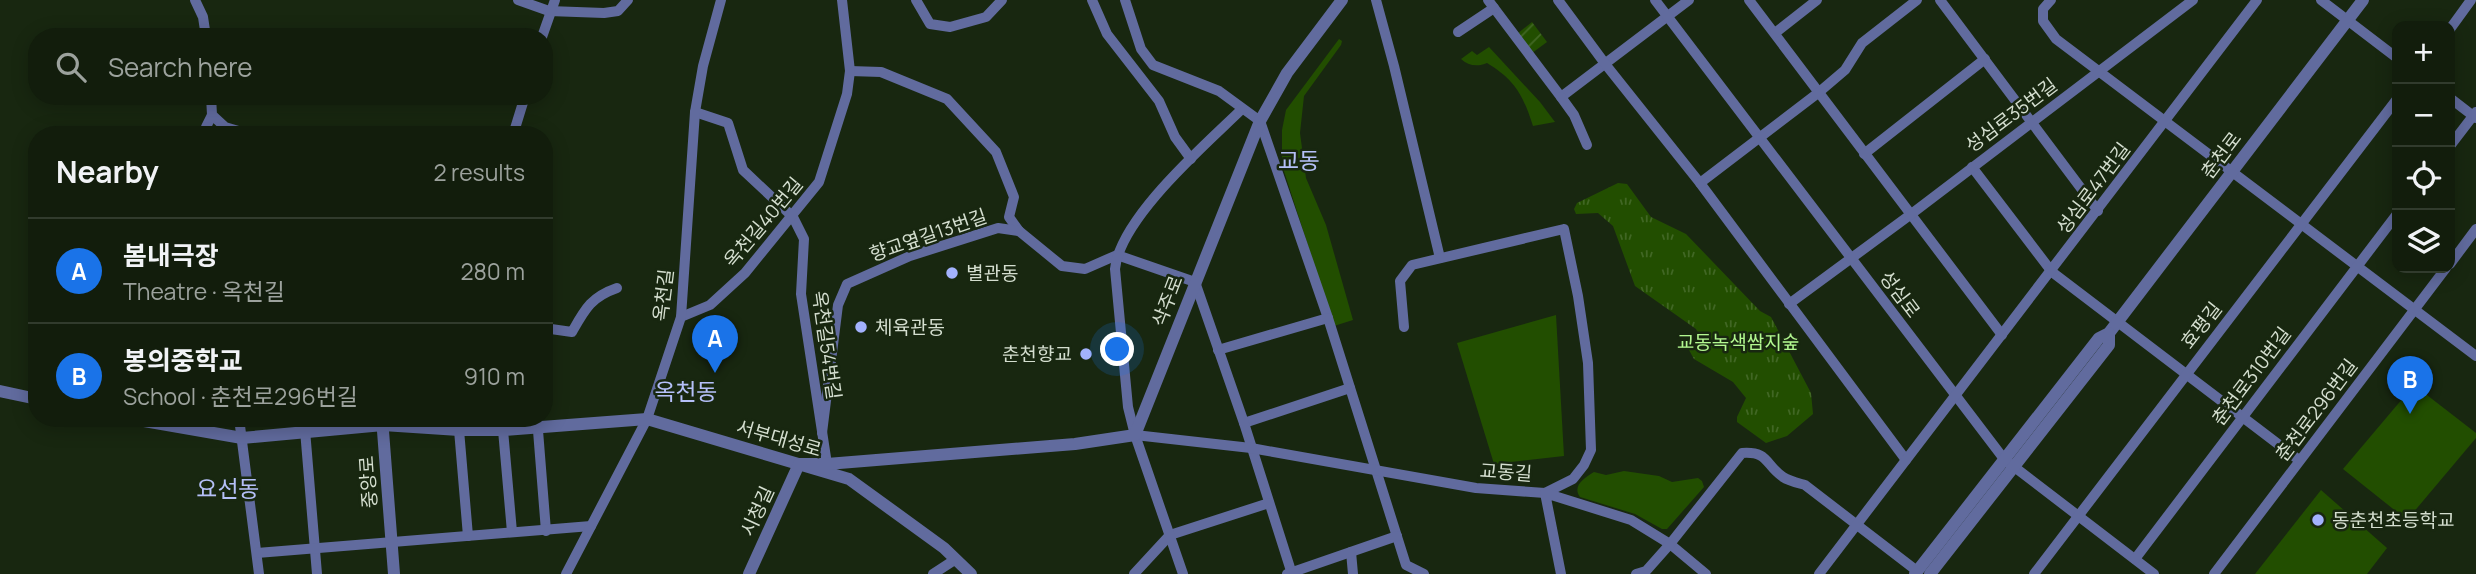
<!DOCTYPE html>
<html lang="en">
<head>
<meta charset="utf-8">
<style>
	body { margin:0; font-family:Manrope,"Noto Sans KR",sans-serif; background:#1b2615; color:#f1f3f6 }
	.controls { position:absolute; right:21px; top:21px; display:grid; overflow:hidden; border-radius:14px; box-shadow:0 4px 18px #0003 }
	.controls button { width:63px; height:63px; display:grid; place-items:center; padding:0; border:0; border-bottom:2px solid #313b2d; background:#121d0c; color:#f1f3f6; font:35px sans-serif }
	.you { position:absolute; left:1118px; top:350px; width:24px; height:24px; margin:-18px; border:5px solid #fff; border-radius:50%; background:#1a73e8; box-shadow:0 0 0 10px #1a73e833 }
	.badge { display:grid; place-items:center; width:46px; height:46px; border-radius:50%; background:#1a73e8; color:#fff; font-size:23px; font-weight:700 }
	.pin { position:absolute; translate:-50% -58px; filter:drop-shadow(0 2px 4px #0008) }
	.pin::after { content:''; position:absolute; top:37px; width:24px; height:21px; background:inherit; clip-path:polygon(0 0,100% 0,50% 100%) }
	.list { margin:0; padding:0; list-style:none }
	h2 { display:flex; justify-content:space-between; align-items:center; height:91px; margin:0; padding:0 28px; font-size:30px }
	h2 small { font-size:23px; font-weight:400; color:#9ca29d }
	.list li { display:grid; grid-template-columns:46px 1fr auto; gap:21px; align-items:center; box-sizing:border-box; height:105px; padding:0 28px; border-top:2px solid #313b2d }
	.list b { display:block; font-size:26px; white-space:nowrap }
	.list p { margin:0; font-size:23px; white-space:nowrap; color:#9ca29d }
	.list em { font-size:23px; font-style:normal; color:#9ca29d }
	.icon { flex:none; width:38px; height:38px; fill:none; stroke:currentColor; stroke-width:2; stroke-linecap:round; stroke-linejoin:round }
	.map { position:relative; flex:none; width:2476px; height:574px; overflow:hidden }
	.search { position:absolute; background:#121d0c; box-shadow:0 4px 18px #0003; left:28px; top:28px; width:525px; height:77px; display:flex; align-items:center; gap:18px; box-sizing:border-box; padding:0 24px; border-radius:28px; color:#9ca29d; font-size:26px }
	.panel { position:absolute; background:#121d0c; box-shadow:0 4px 18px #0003; left:28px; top:126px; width:525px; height:301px; border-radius:28px }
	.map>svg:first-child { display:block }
</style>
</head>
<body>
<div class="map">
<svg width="2476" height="574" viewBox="0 0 2476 574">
	<defs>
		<pattern id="park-tufts" width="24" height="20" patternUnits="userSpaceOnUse" patternTransform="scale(1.75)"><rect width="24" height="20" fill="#224e00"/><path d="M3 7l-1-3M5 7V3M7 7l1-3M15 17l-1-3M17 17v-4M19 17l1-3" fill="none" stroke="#416724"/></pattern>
		<pattern id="garden-furrows" width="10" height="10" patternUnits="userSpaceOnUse" patternTransform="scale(1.75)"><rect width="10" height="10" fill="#224e00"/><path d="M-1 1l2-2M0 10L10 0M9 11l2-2" fill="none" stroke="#416724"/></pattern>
	</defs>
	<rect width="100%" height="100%" fill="#182710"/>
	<g fill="#224e00">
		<polygon points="1339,39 1342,41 1341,45 1304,96 1300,133 1306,178 1326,225 1353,320 1334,326 1282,165 1282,130 1286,110"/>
		<path d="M1489,47L1540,102L1555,122L1533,126C1523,95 1515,80 1487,63C1478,67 1468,66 1461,59L1472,51L1477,55Z"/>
		<polygon points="1556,315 1564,456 1494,464 1457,343"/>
		<polygon points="2414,385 2476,433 2476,438 2407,520 2343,469"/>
		<path d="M1624,471L1659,476L1672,482L1698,478L1702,481L1704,487L1667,529H1662L1635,514L1580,497C1572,486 1584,478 1594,472L1606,475Z"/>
		<polygon points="2321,490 2387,548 2367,574 2255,574"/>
	</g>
	<polygon fill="url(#park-tufts)" points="1618,183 1627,184 1651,217 1686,234 1760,311 1771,317 1811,393 1813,414 1787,436 1766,443 1737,422 1737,417 1746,398 1733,382 1694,359 1689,350 1698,333 1696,329 1635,286 1613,226 1598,213 1576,214 1574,209 1577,203"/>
	<polygon fill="url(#garden-furrows)" points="1532,22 1547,42 1532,53 1517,34"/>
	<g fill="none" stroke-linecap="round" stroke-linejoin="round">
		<g stroke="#616b9e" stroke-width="10">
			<polyline points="195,0 203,17 206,37"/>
			<polyline points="518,0 549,11 604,13 618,11 628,0"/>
			<polyline points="916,0 930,24 950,27 986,17 1002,0"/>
			<polyline points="1092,0 1107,34 1159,101 1175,137 1191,159"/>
			<polyline points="1125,0 1141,49 1153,65 1219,91 1260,121 1328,318 1406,565 1424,574"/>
			<polyline points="1376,0 1394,66 1440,258"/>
			<polyline points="1488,0 1561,97 1689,0"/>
			<polyline points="1558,0 1606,65 1700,183 1906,460"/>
			<polyline points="1655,0 2004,459 2154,574"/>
			<polyline points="1749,0 2002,335"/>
			<polyline points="1940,0 2098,211"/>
			<polyline points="2051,0 2043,9 2043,21 2056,39 2476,356"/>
			<polyline points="2321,0 2397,58"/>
			<polyline points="2450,29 2471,0"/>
			<polyline points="1458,32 1494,8"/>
			<polyline points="1775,33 1817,0"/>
			<polyline points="542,37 555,0"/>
			<polyline points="850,71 881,72 947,99 996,152 1014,197 1009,217 1019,231"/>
			<polyline points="211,96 212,115 225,127 252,135"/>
			<polyline points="1561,97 1574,115 1587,145"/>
			<polyline points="2450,98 2476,118"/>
			<polyline points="695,112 728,123 743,170 793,217 804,239 801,294 827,464"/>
			<polyline points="207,135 206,127 212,115"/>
			<polyline points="513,135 525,96"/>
			<polyline points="2450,146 2476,112"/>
			<polyline points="1864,154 1985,59"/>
			<polyline points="1972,167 2052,272 2299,460"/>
			<polyline points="1700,183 1818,93 1845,70 1862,43 1917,0"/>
			<polyline points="2450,264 2476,229"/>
			<polyline points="1789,304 1910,215 2193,0"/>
			<polyline points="681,317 710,305 745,273 819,182 847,94 850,71 842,0"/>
			<path d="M544,328L572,332C585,309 591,297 617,288"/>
			<polyline points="1218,350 1328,318"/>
			<polyline points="239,418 259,574"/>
			<polyline points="304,418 317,574"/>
			<polyline points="458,418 468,536"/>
			<polyline points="537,418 546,531"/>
			<polyline points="1244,423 1350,388"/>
			<polyline points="503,430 512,532"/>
			<polyline points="822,433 838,305 847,284 910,256 998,228 1019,231 1062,266 1085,269 1117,255 1195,282 1244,423 1292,574"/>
			<polyline points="1135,435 1251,448 1476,488 1545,493 1573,479 1584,465 1591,450 1588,363 1578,296 1564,229 1412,265 1400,281 1404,327"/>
			<polyline points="1351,552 1353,574"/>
			<polyline points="257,553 591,526"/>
			<polyline points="2135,559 2397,214"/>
			<polyline points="566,574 647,419 681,317 695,112 703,66 721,0"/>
			<polyline points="933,574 956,559"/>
			<polyline points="1134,574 1170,535 1269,503"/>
			<path d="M1183,574L1135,435L1128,407L1115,269C1120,218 1205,145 1242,109"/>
			<polyline points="1287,574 1397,536"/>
			<polyline points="1561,574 1545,493 1631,520 1670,544 1706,574"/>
			<path d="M1636,574L1646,571L1670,544L1742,453C1769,451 1765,465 1783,477C1789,481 1798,483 1805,485L1917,571"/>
			<polyline points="1819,574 2257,0"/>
			<polyline points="2034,574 2397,99"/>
			<polyline points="2214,574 2446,268"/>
		</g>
		<g stroke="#616b9e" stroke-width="12">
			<polyline points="0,391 37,399"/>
			<polyline points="127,418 242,438 383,425 459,430 503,430 647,419 849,479 944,548 971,574"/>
			<polyline points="382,418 394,574"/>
			<polyline points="749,574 799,464 827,464 1075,444 1135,435 1260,121 1287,73 1342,0"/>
			<polyline points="1915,574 2099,338 2109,333 2363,0"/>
			<polyline points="1930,574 2109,345 2109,333"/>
		</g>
	</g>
	<g fill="#a3b2fd" stroke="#182710" stroke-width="2.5">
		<circle cx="952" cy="273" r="7"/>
		<circle cx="861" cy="327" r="7"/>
		<circle cx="1086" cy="354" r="7"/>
		<circle cx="2318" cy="520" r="7"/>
	</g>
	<g text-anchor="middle" stroke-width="5" stroke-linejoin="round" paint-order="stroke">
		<g font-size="19" fill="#d4decf" stroke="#182710">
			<text transform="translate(2011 115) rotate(-37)" y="7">성심로35번길</text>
			<text transform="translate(2221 155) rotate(-53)" y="7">춘천로</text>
			<text transform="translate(2093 188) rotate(-53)" y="7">성심로47번길</text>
			<text transform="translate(763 222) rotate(-50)" y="7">옥천길40번길</text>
			<text transform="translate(928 235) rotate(-19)" y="7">향교옆길13번길</text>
			<text transform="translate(1900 294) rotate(53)" y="7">성심로</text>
			<text transform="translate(663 295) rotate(-83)" y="7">옥천길</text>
			<text transform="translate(1167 301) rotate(-69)" y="7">삭주로</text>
			<text transform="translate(2201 325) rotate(-52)" y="7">효평길</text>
			<text transform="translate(827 345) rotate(82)" y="7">옥천길54번길</text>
			<text transform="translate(2251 376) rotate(-53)" y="7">춘천로310번길</text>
			<text transform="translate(2316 410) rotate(-53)" y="7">춘천로296번길</text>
			<text transform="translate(779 438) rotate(16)" y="7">서부대성로</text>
			<text transform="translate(1506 472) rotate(4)" y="7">교동길</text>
			<text transform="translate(368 482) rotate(-94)" y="7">중앙로</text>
			<text transform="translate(757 511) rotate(-65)" y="7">시청길</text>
		</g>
		<g font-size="19" fill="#d4decf" stroke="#182710" text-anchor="start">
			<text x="966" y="280">별관동</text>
			<text x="875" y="334">체육관동</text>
			<text x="1072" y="361" text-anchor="end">춘천향교</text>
			<text x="2332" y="527">동춘천초등학교</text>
		</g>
		<g font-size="19" fill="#b3f890" stroke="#182710">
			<text x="1738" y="349">교동녹색쌈지숲</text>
		</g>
		<g font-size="23" fill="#b5c0f8" stroke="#182710">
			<text x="1299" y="169">교동</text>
			<text x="686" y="400">옥천동</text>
			<text x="228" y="497">요선동</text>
		</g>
	</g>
</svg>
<div class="controls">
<button>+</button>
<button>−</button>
<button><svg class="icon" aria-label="locate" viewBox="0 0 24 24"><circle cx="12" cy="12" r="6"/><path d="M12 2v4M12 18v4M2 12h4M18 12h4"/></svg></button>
<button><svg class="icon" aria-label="layers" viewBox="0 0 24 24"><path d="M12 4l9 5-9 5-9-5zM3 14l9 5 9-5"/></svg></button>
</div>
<div class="you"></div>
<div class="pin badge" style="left:715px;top:373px">A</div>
<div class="pin badge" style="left:2410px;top:414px">B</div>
<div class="search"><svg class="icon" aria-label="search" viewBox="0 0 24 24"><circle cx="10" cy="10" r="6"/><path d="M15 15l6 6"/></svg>Search here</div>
<section class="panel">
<h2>Nearby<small>2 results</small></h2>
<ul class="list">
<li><span class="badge">A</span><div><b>봄내극장</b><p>Theatre · 옥천길</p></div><em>280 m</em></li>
<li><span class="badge">B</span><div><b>봉의중학교</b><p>School · 춘천로296번길</p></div><em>910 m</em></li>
</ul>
</section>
</div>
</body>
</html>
